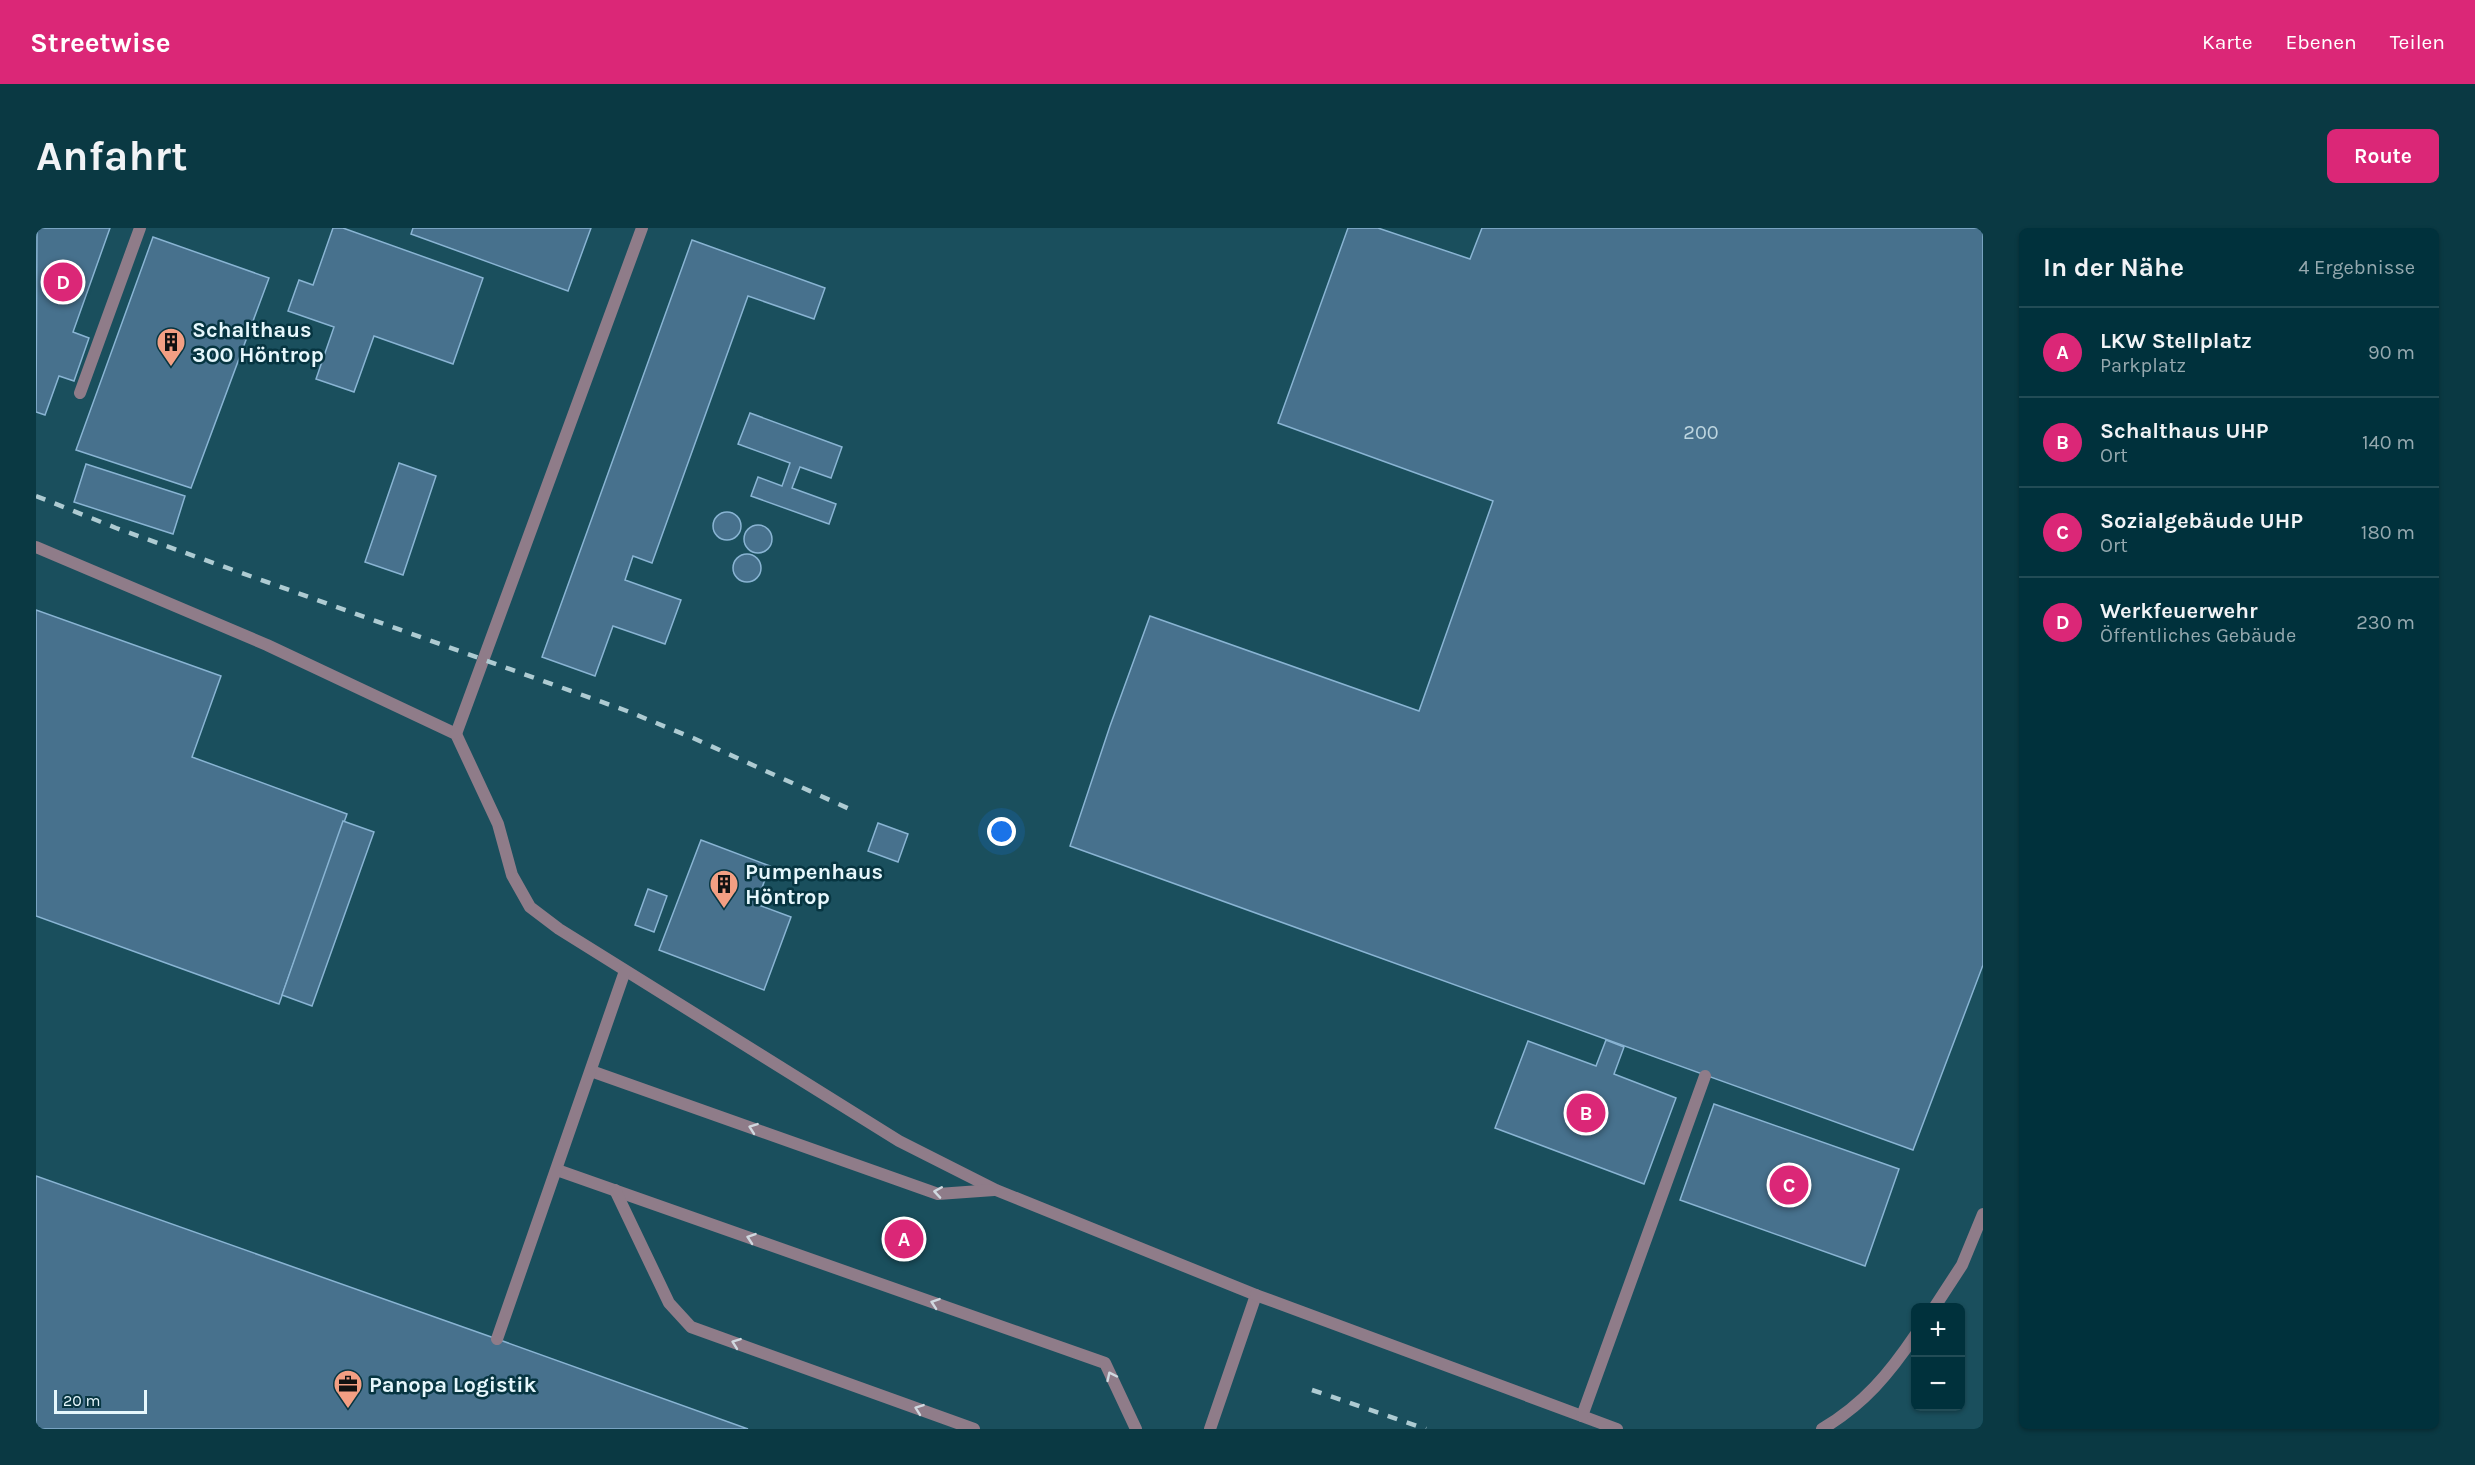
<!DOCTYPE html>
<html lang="de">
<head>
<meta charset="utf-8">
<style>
	body { margin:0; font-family:Karla,sans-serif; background:#0a3943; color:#f1f3f6 }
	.controls { position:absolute; right:18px; bottom:18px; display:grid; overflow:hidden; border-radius:9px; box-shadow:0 2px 4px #0004 }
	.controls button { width:54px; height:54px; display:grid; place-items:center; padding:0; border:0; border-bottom:2px solid #224c56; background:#00313c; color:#f1f3f6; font:30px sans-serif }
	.scale { position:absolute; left:18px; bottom:15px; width:93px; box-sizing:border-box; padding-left:6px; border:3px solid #e6f7fc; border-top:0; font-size:16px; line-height:21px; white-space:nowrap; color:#e6f7fc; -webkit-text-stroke:4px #073541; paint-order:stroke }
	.you { position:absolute; left:966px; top:604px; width:21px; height:21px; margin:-15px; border:4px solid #fff; border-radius:50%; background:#1a73e8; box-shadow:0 0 0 9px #1a73e833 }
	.badge { display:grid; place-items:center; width:39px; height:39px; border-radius:50%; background:#db2777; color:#fff; font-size:20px; font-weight:700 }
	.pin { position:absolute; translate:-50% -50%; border:3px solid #fff; box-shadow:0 2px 6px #0006 }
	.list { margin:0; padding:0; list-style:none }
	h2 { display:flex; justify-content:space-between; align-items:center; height:78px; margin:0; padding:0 24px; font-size:26px }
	h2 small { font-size:20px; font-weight:400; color:#95a9af }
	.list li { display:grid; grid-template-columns:39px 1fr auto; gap:18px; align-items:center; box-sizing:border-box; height:90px; padding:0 24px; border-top:2px solid #224c56 }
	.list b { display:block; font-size:22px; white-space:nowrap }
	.list p { margin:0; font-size:20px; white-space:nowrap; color:#95a9af }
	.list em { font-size:20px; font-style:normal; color:#95a9af }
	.map { position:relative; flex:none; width:1947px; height:1201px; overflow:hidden; border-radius:9px }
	header { display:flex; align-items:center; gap:36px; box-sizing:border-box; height:84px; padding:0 30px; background:#db2777; color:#fff }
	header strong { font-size:28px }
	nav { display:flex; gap:33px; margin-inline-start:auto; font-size:21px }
	.intro { display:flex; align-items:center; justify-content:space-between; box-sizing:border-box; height:144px; padding:0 36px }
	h1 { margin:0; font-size:42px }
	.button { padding:15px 27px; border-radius:9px; background:#db2777; color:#fff; font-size:21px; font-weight:700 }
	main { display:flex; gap:36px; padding:0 36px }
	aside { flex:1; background:#00313c; border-radius:9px; box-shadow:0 2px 4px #0004 }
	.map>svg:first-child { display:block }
</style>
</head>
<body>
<header>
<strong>Streetwise</strong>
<nav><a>Karte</a><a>Ebenen</a><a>Teilen</a></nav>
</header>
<div class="intro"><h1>Anfahrt</h1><a class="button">Route</a></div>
<main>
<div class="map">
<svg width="1947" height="1201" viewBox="0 0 1947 1201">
	<rect width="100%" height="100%" fill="#004150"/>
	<path fill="#1a4f5d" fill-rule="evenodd" d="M0,0H1947V1201H0ZM1880,1080H1924V1178H1880Z"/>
	<g fill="#47718d" stroke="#89b4d3" stroke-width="1.5">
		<polygon points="1,0 74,0 37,104 53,110 38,153 23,148 9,187 0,184"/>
		<polygon points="297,0 307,0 447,50 417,136 338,108 318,164 280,151 298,99 252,83 263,52 277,57"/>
		<polygon points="377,0 555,0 532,63 375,6"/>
		<polygon points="1312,0 1342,0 1434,31 1446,0 1947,0 1947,737 1877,922 1034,618 1074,498 1114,388 1383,483 1457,273 1242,195"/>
		<polygon points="117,9 233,50 155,260 40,222"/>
		<polygon points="656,12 789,60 778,91 712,68 616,335 597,328 589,352 645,372 629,416 577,398 559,448 506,429"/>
		<polygon points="714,185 806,219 795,250 764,239 756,260 800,276 793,296 715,268 722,249 746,258 754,235 702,216"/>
		<polygon points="363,235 400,248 367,347 329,334"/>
		<polygon points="50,236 149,268 137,306 38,274"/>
		<circle cx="691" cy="298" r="14"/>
		<circle cx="722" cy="311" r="14"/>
		<circle cx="711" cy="340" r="14"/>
		<polygon points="0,382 185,448 156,529 311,586 243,776 0,688"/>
		<polygon points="307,593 338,604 276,778 246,767"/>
		<polygon points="842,595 872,606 862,634 832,623"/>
		<polygon points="665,612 734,638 720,676 755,689 728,762 623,722"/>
		<polygon points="612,661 631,668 618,704 599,697"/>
		<polygon points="1570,812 1588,819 1578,846 1640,870 1608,956 1459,900 1492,813 1560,838"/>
		<polygon points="1678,876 1863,941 1829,1038 1644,972"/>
		<polygon points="0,948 461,1111 712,1201 0,1201"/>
	</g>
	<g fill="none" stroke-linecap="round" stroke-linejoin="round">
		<g stroke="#8f7c89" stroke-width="12">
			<polyline points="44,165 104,0"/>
			<polyline points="0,319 231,417 420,506 462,596 476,647 494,679 523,701 863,913 960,962 1220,1067 1174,1201"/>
			<polyline points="420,506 606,0"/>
			<polyline points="555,843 902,966 958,962"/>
			<polyline points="521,942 1069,1135 1100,1201"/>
			<polyline points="579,962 633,1075 655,1099 938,1201"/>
			<polyline points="1220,1067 1581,1201"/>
			<polyline points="1898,1080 1926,1037 1947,986"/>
			<polyline points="461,1111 589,743"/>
			<polyline points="1546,1188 1669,848"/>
			<path d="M1786,1201C1828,1176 1853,1146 1880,1106"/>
		</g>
		<g stroke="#aecbd2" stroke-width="4.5" stroke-dasharray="10 10" stroke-linecap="butt">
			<polyline points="0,268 80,300 591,483 657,510 818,583"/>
			<polyline points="1276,1162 1390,1201"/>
		</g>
	</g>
	<defs><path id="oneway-chevron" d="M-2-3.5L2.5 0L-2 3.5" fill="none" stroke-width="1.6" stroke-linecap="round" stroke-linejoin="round" transform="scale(1.5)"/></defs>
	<g stroke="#d0d8df">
		<use href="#oneway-chevron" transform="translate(717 900) rotate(-160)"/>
		<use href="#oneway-chevron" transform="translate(902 964) rotate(-171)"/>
		<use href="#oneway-chevron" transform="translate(715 1010) rotate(-161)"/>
		<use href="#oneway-chevron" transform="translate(899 1075) rotate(-161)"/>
		<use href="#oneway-chevron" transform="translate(700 1115) rotate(-160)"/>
		<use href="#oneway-chevron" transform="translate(1075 1148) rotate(-115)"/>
		<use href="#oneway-chevron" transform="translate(883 1181) rotate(-160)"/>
	</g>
	<defs>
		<g id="building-pin" transform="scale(1.5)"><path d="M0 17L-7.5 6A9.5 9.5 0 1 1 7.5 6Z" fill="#f39f83" stroke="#073541"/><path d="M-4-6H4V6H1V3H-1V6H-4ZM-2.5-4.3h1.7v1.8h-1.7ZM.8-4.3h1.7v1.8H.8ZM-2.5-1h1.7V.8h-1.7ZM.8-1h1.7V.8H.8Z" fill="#111"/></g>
		<g id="office-pin" transform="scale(1.5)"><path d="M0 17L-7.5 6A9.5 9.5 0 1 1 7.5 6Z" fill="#f39f83" stroke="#073541"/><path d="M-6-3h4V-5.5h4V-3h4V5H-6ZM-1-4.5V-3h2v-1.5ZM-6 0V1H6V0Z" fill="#111"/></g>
	</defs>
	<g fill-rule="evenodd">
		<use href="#building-pin" x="135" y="114"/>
		<use href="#building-pin" x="688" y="656"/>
		<use href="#office-pin" x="312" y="1156"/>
	</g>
	<g text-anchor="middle" stroke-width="5" stroke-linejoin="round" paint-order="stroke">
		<g font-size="20" fill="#bed6e0">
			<text x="1665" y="211">200</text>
		</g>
		<g font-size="22" font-weight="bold" fill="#e6f7fc" stroke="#073541" text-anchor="start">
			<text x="156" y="109">Schalthaus<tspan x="156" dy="25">300 Höntrop</tspan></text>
			<text x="709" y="651">Pumpenhaus<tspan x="709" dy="25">Höntrop</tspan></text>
			<text x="333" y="1164">Panopa Logistik</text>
		</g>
	</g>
</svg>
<div class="controls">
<button>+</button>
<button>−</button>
</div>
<div class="scale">20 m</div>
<div class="you"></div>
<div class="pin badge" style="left:868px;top:1011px">A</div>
<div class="pin badge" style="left:1550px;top:885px">B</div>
<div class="pin badge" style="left:1753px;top:957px">C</div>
<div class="pin badge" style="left:27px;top:54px">D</div>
</div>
<aside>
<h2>In der Nähe<small>4 Ergebnisse</small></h2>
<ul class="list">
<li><span class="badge">A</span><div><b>LKW Stellplatz</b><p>Parkplatz</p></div><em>90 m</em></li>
<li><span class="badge">B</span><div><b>Schalthaus UHP</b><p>Ort</p></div><em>140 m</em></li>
<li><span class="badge">C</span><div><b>Sozialgebäude UHP</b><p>Ort</p></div><em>180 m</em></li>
<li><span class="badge">D</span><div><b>Werkfeuerwehr</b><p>Öffentliches Gebäude</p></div><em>230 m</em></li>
</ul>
</aside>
</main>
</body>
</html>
